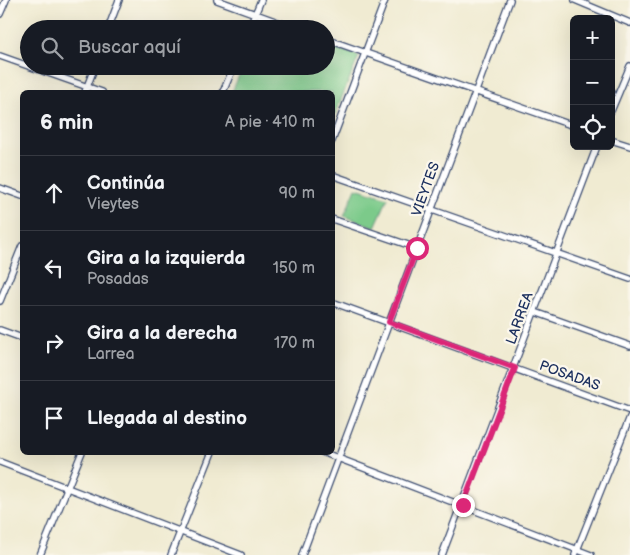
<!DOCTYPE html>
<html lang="es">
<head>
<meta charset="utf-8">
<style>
	body { margin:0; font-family:"Balsamiq Sans",sans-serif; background:#20242c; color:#f1f3f6 }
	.controls { position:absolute; right:15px; top:15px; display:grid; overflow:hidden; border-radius:8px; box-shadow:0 5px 20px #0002 }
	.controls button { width:45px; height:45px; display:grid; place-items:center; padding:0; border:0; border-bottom:1px solid #363941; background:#171b24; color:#f1f3f6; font:25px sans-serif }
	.stop { position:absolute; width:15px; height:15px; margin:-11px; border:4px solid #db2777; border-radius:50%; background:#fff }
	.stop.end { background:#db2777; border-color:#fff; box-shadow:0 1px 5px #0008 }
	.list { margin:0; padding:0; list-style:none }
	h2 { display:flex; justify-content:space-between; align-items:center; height:65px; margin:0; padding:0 20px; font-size:21px }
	h2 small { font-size:16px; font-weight:400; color:#9ea1a6 }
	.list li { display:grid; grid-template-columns:32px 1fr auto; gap:15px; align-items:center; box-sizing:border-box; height:75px; padding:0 20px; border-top:1px solid #363941 }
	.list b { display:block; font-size:19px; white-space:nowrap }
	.list p { margin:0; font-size:16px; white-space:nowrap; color:#9ea1a6 }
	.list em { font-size:16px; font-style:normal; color:#9ea1a6 }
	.icon { flex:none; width:28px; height:28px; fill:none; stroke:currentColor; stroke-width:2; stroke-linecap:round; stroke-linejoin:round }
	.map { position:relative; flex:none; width:630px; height:555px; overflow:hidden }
	.search { position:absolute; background:#171b24; box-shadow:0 5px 20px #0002; left:20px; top:20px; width:315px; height:55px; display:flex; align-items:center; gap:12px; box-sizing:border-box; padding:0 18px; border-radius:28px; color:#9ea1a6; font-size:19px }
	.panel { position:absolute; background:#171b24; box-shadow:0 5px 20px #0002; left:20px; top:90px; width:315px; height:365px; border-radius:8px }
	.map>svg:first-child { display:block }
</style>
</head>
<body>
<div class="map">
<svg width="630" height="555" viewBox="0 0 630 555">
	<rect width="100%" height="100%" fill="#fbf7ec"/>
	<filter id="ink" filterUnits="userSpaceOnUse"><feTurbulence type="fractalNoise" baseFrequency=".02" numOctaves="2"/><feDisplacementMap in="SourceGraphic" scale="10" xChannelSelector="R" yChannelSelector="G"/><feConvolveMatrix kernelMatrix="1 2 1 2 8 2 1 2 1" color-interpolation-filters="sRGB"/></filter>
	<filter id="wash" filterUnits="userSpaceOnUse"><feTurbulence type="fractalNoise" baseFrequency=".0096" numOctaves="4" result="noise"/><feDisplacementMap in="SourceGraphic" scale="20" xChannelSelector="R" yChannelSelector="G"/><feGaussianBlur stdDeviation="1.12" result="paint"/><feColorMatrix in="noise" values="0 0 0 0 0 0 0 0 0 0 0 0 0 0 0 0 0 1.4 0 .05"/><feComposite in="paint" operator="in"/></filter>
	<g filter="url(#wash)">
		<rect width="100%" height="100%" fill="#f0ebd2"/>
		<g fill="#7bca8a" stroke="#4b7c74">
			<polygon points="261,21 283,29 258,29"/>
			<polygon points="326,44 359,56 333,119 332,92 232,92 243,66 326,66"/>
			<polygon points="356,188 388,198 375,227 344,216"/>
		</g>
	</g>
	<g filter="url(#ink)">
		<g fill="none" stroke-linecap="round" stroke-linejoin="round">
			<g stroke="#3b4b6f" stroke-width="8">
				<g id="street">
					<polyline points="217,0 297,29"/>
					<polyline points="575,0 630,23"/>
					<polyline points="0,14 6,0"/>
					<polyline points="108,29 119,0"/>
					<polyline points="249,29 261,0"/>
					<polyline points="326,39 574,126"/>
					<polyline points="0,56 102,92"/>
					<polyline points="85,92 95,66"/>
					<polyline points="223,92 234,66"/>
					<polyline points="611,111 630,66"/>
					<polyline points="611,140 630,146"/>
					<polyline points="332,141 385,0"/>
					<polyline points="332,175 630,279"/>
					<polyline points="0,188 22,196"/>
					<polyline points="332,219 417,248"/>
					<polyline points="0,301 22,246"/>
					<polyline points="332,302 630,411"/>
					<polyline points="535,312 630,346"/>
					<polyline points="0,330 22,338"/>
					<polyline points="322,452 591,555"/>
					<polyline points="0,462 241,555"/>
					<polyline points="40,555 82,452"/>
					<polyline points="171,555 212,452"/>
					<polyline points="302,555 510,0"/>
					<polyline points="442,555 597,146"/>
					<polyline points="575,555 630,417"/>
				</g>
			</g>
			<use href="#street" stroke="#fff" stroke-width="5.5"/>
		</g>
	</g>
	<g fill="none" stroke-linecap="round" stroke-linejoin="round" filter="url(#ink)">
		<polyline stroke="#db2777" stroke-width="6" points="417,248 389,322 515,368 463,505"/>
	</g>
	<g text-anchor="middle" stroke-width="4.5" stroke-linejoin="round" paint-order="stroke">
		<g font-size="14" fill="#1b2f5e" stroke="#fbf7ec">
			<text transform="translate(425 189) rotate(-70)" y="5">VIEYTES</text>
			<text transform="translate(519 318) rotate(-70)" y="5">LARREA</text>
			<text transform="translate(570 375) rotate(20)" y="5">POSADAS</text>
		</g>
	</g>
</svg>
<div class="controls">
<button>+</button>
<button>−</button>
<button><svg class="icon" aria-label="locate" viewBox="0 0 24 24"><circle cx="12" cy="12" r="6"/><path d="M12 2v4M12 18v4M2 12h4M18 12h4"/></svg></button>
</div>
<div class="stop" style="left:417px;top:248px"></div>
<div class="stop end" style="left:463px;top:505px"></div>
<div class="search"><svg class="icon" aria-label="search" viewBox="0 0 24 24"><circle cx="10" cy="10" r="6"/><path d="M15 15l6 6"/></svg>Buscar aquí</div>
<section class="panel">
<h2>6 min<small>A pie · 410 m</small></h2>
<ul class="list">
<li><svg class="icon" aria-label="ahead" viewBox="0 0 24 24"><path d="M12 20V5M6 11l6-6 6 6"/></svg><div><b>Continúa</b><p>Vieytes</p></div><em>90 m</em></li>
<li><svg class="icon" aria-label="left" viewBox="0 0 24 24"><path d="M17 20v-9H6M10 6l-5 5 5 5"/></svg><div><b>Gira a la izquierda</b><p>Posadas</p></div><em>150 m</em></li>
<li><svg class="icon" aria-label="right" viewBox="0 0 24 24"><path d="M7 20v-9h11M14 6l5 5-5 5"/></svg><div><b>Gira a la derecha</b><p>Larrea</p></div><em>170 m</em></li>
<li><svg class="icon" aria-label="arrive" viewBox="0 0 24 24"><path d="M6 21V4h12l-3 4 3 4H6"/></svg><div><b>Llegada al destino</b></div></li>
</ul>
</section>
</div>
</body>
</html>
